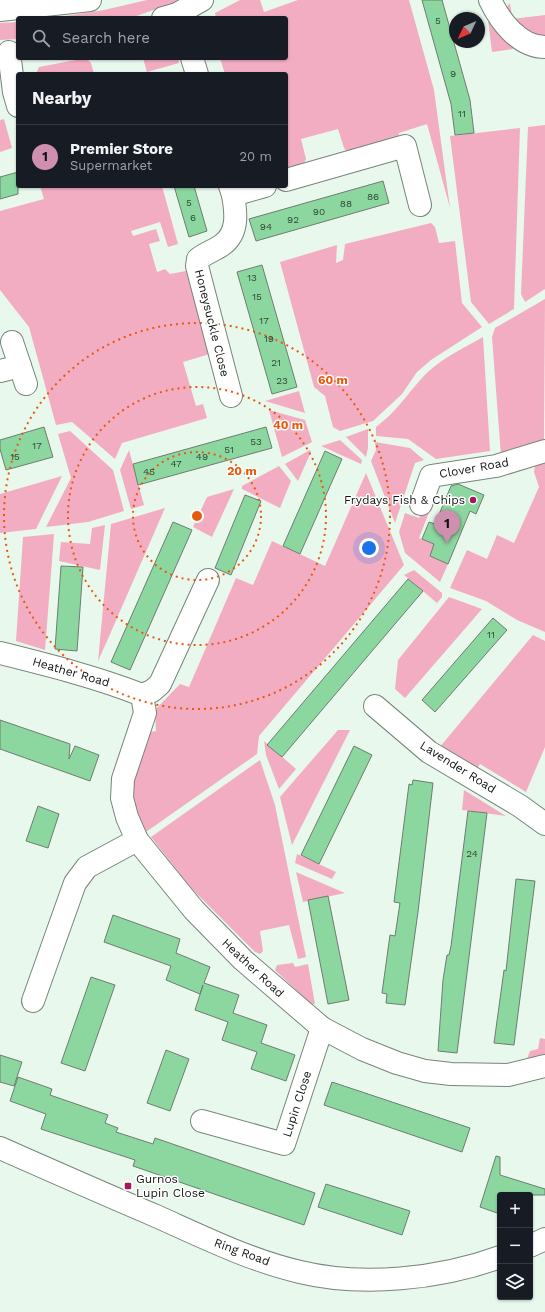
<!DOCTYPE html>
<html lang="en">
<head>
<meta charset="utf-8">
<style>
	body { margin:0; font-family:"Work Sans",sans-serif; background:#242831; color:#f1f3f6 }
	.controls { position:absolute; right:12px; bottom:12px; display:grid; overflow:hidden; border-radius:4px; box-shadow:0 1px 3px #0004 }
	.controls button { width:36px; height:36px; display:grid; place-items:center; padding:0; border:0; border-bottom:1px solid #363941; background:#171b24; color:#f1f3f6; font:20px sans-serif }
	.compass { position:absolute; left:449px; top:12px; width:36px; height:36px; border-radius:50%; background:#171b24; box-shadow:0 1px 3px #0004; rotate:226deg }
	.you { position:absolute; left:369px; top:548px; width:14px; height:14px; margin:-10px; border:3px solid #fff; border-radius:50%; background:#1a73e8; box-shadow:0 0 0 6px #1a73e833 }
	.badge { display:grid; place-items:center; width:26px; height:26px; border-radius:50%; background:#cf90af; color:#111; font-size:13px; font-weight:700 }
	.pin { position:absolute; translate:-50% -33px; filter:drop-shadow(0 1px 2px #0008) }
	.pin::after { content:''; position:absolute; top:21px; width:14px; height:12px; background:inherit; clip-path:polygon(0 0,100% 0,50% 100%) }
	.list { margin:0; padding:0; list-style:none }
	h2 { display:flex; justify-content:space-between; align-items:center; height:52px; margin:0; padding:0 16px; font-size:17px }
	h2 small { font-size:13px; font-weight:400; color:#9ea1a6 }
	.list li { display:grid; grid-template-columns:26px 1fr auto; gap:12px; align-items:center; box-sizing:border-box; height:64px; padding:0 16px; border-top:1px solid #363941 }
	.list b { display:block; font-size:15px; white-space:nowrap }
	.list p { margin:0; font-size:13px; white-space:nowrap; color:#9ea1a6 }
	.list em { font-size:13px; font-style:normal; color:#9ea1a6 }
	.icon { flex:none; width:22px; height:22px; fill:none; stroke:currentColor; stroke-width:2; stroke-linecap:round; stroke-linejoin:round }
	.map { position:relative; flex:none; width:545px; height:1312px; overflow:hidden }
	.search { position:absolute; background:#171b24; box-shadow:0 1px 3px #0004; left:16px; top:16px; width:272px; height:44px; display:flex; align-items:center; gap:10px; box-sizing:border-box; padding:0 14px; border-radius:4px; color:#9ea1a6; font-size:15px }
	.panel { position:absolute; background:#171b24; box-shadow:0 1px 3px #0004; left:16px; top:72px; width:272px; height:116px; border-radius:4px }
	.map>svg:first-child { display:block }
</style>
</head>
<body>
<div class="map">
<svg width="545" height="1312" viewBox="0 0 545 1312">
	<rect width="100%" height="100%" fill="#e9f8ec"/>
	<g fill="#f3adc2">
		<polygon points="147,0 181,0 131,18 53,18 104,10"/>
		<polygon points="240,0 260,0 264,12 298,0 409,0 434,90 450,208 427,124 399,133 398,138 347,152 344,148 338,129 301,139 306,159 304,163 286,169 286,74 225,74 220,58 286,58 286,18 216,18 215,13"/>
		<path d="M510,3L512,19L545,15V38C526,37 514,25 505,9Z"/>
		<polygon points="488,20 500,35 512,44 513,49 492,52"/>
		<polygon points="18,22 18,39 0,40 0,23"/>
		<polygon points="143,58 178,58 179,63 147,72"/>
		<polygon points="81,59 87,59 91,63 94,74 36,74 39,67"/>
		<polygon points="4,119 12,148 0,152 0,120"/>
		<polygon points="545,125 545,289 525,302 521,294 528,127"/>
		<polygon points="520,128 514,309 489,324 471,302 450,136"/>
		<polygon points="40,186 162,186 178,244 168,247 160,222 131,231 133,236 156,229 160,241 149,244 157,272 165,269 170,274 186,271 210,354 183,362 196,406 203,404 207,418 122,443 115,459 72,422 56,425 29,327 0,290 0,211 44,199"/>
		<polygon points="431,223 435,227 439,243 455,241 462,303 482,327 431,360 417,372 402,394 373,421 340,431 333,427 325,396 314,387 280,262 337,245 336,263 343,260 345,244"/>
		<polygon points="545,299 544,441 501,456 492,337 495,328"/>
		<path d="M483,337L490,451L436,459L408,439L376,436V427C396,412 405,397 422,378C438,360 462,349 483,337Z"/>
		<polygon points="299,391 305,413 265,401"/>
		<polygon points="269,410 305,420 312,442 282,457"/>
		<polygon points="368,429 368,448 366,457 346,437"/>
		<polygon points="70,431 113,470 124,511 88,522 46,527 71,478 58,434"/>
		<polygon points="340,440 362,460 361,464 321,446"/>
		<polygon points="375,442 410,448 424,460 415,463 395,523 371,461 376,450"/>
		<polygon points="129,450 144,505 131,509 120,470"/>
		<polygon points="310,450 311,452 298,481 285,464"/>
		<polygon points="545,459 545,632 517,620 486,601 450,588 467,550 487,559 497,535 514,543 539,487 534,472 535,466"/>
		<polygon points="279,466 291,481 280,508 242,489 242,486"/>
		<polygon points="366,473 404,565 259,736 257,754 146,832 131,807 135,763 150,732 156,731 155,710 180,684 189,687 236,578 253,585 272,541 325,566"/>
		<polygon points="62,476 36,529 0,533 0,494"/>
		<polygon points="234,489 212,537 193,527 207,497"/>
		<polygon points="165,508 107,641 98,661 111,524"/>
		<polygon points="430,510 419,538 434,544 430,556 448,564 440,582 405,553 399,532 405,513 419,518 422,511"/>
		<polygon points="105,525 100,570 59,561 61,542 90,544 92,528"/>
		<polygon points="54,534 53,548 45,650 16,641 23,537"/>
		<polygon points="414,570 442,593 442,597 437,603 404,575"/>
		<polygon points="449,597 482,609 405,698 395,689 398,660"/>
		<polygon points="533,635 545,641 545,747 526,792 480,764 476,770 439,748"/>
		<polygon points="338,730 350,730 292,845 280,797"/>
		<polygon points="264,741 296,769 279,789 266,755"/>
		<polygon points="260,760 275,805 306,957 298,959 289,925 260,931 263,951 260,954 255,952 191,888 151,837"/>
		<polygon points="464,790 506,816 462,810"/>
		<polygon points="297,854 336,872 332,879 295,863"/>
		<polygon points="296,872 345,893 303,902"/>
		<polygon points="293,963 295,967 308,964 315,1004 311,1004 275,970 277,965"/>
		<polygon points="540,1038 545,1039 545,1054 527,1059 530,1051 538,1049"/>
	</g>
	<g fill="#8cd6a0" stroke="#6f7d72">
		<polygon points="422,0 442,0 470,100 474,133 455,135 451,104"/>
		<polygon points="18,172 18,194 0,199 0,177"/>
		<polygon points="383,181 389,203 256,241 249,219"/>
		<polygon points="174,186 194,186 207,231 189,237"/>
		<polygon points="262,265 297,387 272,394 237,272"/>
		<polygon points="44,427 53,457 6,470 0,449 0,440"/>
		<polygon points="266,427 272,448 138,485 133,464"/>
		<polygon points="325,451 342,459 300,554 283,546"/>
		<polygon points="458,484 484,495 476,514 470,511 448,564 430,556 434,544 422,539 429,522 435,524 451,486"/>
		<polygon points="245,495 261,501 231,575 215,568"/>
		<polygon points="173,522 192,530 130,670 111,662"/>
		<polygon points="61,566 83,567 77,651 55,649"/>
		<polygon points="408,579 423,591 282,757 267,745"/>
		<polygon points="493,618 507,630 435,712 422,700"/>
		<polygon points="0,720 70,744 69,759 75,746 99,755 90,781 0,749"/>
		<polygon points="354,746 372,755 319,864 301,855"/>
		<polygon points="413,780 433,783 418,912 405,1005 386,1003 387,994 382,993 390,935 395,936 400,903 394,902 409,784 412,785"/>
		<polygon points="38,806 59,814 48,848 26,841"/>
		<polygon points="468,811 487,813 457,1053 438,1051 443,980 447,955 449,955 451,946"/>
		<polygon points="516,879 535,881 514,1045 494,1043 504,970 506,971"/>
		<polygon points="328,896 349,1000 328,1004 308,900"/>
		<polygon points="113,915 180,939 176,953 210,967 204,983 239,995 233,1013 267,1025 261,1043 295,1055 286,1081 251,1069 257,1052 222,1040 228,1022 195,1010 203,985 200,994 166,980 171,966 104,942"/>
		<polygon points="91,977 115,985 85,1071 61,1063"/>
		<polygon points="166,1050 189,1059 170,1111 147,1103"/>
		<polygon points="0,1055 22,1062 14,1086 0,1082"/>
		<polygon points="18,1077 52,1089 50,1095 108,1115 105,1123 118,1128 116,1132 153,1144 155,1138 315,1193 304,1225 133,1166 135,1160 41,1129 46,1114 10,1101"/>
		<polygon points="332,1082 470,1128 462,1152 324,1105"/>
		<polygon points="496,1156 500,1157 500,1175 545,1189 545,1195 500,1195 500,1214 480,1207"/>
		<polygon points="326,1184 410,1211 402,1235 318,1207"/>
	</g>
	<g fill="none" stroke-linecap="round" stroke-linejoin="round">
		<g stroke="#77857a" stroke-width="24">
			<g id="minor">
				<path d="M490,0C500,21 519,47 545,47"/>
				<polyline points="0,10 90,0"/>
				<polyline points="163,18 177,14 202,0"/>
				<polyline points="9,52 14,92 18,106"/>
				<polyline points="192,58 197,74"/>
				<polyline points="286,180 405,146 420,205"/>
				<polyline points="230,186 233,195 265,186"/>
				<polyline points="12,342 26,384"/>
				<polyline points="0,371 20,366"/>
				<path d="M231,396L197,266L198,259C206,253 215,250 222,245C239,233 236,212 233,195"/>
				<polyline points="421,504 431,476 496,466 545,451"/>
				<path d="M0,653C48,665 96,677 142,695L145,713L123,779L122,798L127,817L137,840L194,910L243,960L322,1028L362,1049L397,1063L425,1071L451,1074L508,1075L545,1066"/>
				<polyline points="142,695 152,691 160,684 208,580"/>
				<polyline points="375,706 429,752 520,806 545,824"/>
				<polyline points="33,1001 75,883 87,867 137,840"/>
				<polyline points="202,1121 284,1144 322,1028"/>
				<path d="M0,1148C52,1171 104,1194 156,1216C203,1237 249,1260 300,1272C362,1287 440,1279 500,1257"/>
				<polyline points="530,1246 545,1239"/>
			</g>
		</g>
		<use href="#minor" stroke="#fff" stroke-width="22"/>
	</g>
	<g fill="none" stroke="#e8590c" stroke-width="2" stroke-dasharray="2 4">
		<circle cx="197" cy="516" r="64"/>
		<circle cx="197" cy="516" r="129"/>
		<circle cx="197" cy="516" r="193"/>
	</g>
	<g fill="#a51759" stroke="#fff" stroke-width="1.5">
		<circle cx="473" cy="500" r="4"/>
		<rect x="124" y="1182" width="8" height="8" rx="2"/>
	</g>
	<g text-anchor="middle" stroke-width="3" stroke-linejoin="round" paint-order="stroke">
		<g font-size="10" fill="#304736">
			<text x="438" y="24">5</text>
			<text x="453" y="77">9</text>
			<text x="462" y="117">11</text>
			<text x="373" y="200">86</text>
			<text x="189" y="206">5</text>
			<text x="346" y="207">88</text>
			<text x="319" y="215">90</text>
			<text x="193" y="221">6</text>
			<text x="293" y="223">92</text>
			<text x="266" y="230">94</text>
			<text x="252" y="281">13</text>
			<text x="257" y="300">15</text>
			<text x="264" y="324">17</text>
			<text x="269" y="342">19</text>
			<text x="276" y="366">21</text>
			<text x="282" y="384">23</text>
			<text x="256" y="445">53</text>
			<text x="37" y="449">17</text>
			<text x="229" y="453">51</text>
			<text x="15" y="460">15</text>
			<text x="202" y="460">49</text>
			<text x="176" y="467">47</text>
			<text x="149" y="475">45</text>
			<text x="491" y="638">11</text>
			<text x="472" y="857">24</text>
		</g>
		<g font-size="12" fill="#121713" stroke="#fff">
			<text transform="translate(212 323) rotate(76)" y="4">Honeysuckle Close</text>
			<text transform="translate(474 468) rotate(-10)" y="4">Clover Road</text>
			<text transform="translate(71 672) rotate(16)" y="4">Heather Road</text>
			<text transform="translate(458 767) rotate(32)" y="4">Lavender Road</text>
			<text transform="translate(253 968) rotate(43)" y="4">Heather Road</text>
			<text transform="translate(297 1104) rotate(-72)" y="4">Lupin Close</text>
			<text transform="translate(242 1252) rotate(20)" y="4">Ring Road</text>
		</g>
		<g font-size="12" fill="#121713" stroke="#fff" text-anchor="end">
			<text x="465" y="504">Frydays Fish &amp; Chips</text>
			<text x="136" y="1183" text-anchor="start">Gurnos<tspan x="136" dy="14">Lupin Close</tspan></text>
		</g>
	</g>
	<circle cx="197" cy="516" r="6" fill="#e8590c" stroke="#fff" stroke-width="2"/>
	<g font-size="12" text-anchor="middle" font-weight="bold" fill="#e8590c" stroke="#fff" stroke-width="3" stroke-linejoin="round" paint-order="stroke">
		<text x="333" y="384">60 m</text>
		<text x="288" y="429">40 m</text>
		<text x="242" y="475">20 m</text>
	</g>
</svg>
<div class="controls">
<button>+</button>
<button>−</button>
<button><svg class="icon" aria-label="layers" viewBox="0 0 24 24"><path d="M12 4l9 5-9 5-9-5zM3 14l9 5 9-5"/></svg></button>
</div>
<svg class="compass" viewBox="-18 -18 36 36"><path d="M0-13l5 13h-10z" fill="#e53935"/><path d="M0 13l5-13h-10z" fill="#9ea1a6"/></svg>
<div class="you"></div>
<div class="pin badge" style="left:447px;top:543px">1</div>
<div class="search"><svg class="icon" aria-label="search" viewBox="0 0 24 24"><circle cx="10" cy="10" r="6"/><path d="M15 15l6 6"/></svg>Search here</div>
<section class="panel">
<h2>Nearby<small></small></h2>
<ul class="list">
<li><span class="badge">1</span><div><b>Premier Store</b><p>Supermarket</p></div><em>20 m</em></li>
</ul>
</section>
</div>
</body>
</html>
